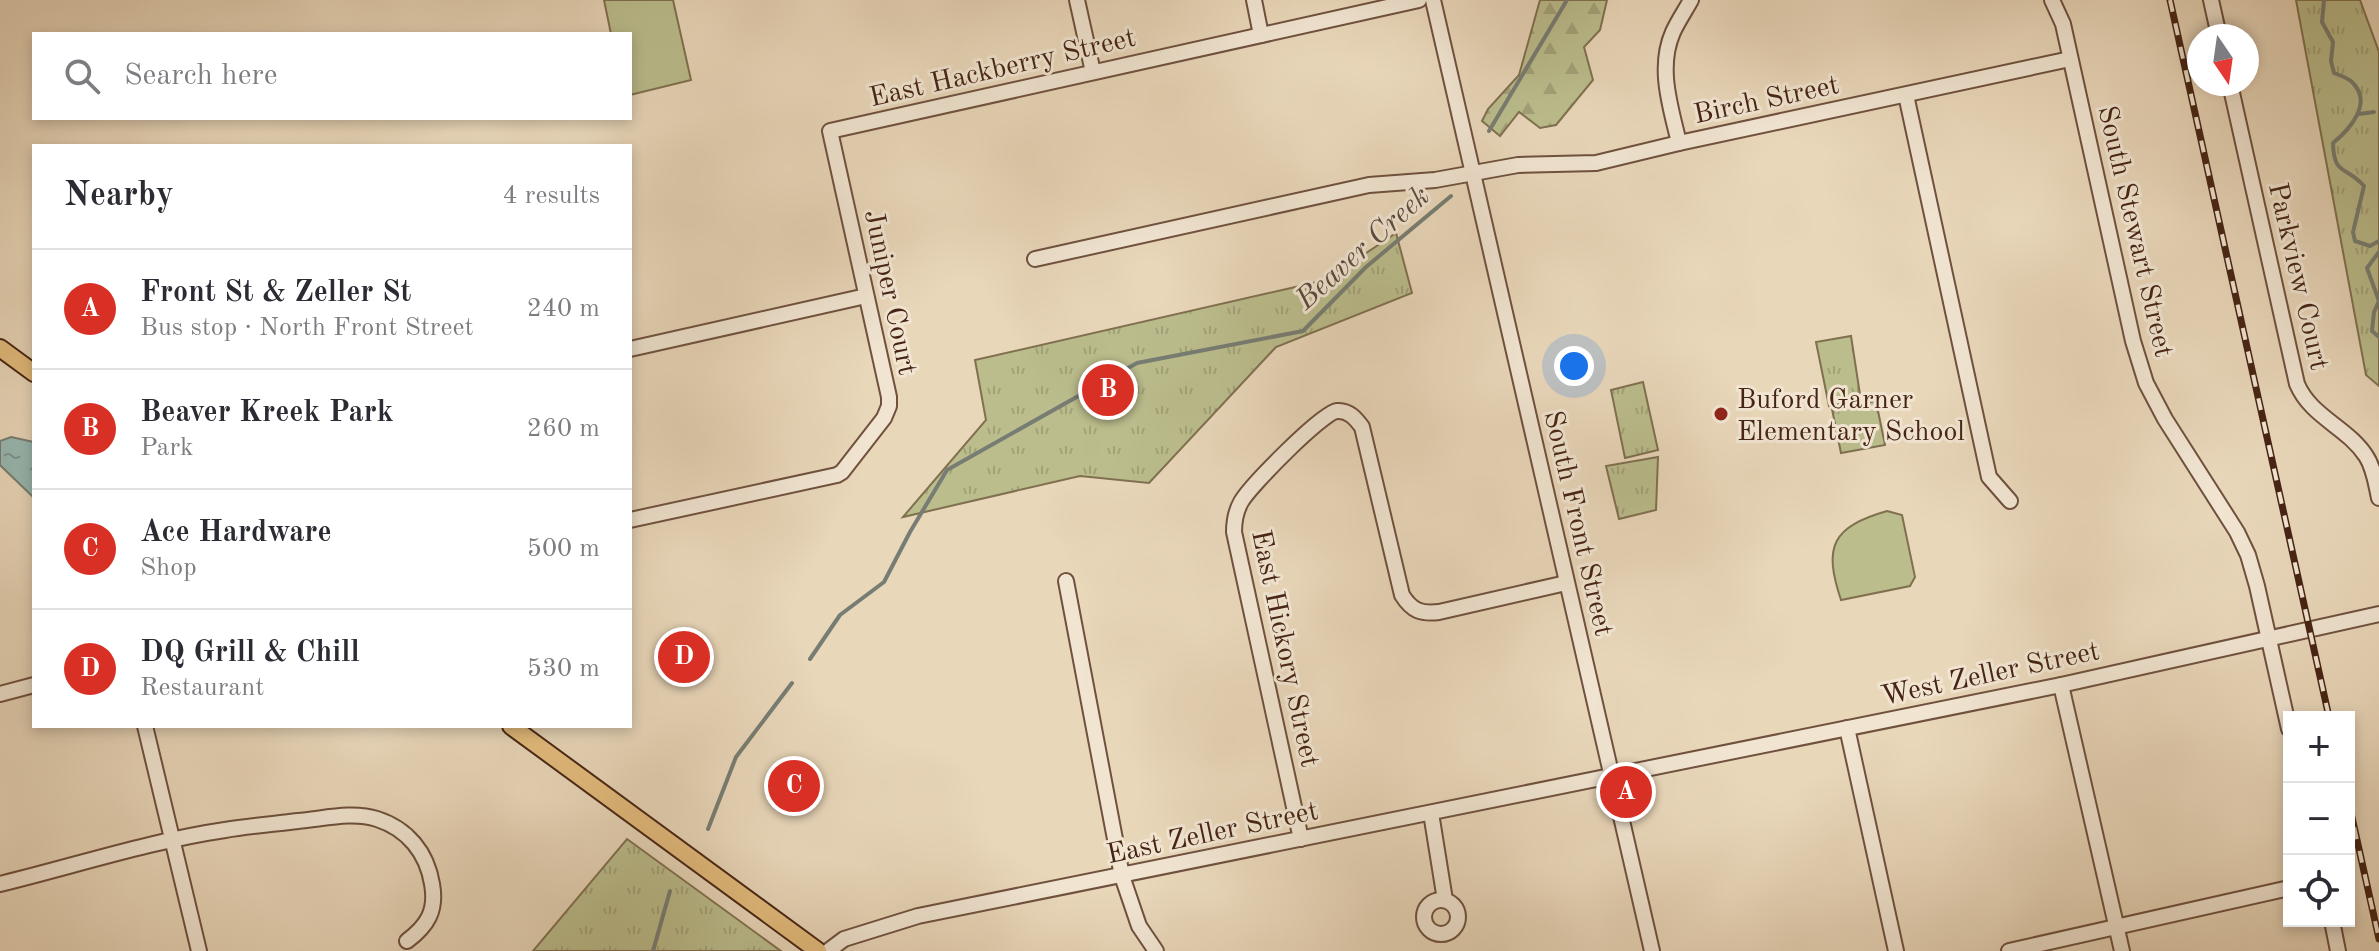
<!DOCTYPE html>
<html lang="en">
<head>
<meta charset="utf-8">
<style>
	body { margin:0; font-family:"Old Standard TT",serif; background:#f7f7f7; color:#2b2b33 }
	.controls { position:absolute; right:24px; bottom:24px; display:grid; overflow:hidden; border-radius:0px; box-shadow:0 4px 12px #0003 }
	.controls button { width:72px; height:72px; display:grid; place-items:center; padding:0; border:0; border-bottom:2px solid #e1e1e2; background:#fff; color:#2b2b33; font:40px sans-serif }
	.compass { position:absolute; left:2187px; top:24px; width:72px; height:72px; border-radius:50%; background:#fff; box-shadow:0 4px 12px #0003; rotate:167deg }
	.you { position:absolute; left:1574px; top:366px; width:28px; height:28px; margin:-20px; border:6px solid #fff; border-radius:50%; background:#1a73e8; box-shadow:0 0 0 12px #1a73e833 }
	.badge { display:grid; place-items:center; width:52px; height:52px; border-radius:50%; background:#d93025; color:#fff; font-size:26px; font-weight:700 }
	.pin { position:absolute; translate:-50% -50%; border:4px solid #fff; box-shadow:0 2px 8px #0006 }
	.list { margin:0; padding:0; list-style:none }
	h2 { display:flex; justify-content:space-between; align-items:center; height:104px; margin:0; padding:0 32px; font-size:34px }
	h2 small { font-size:26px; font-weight:400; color:#7c7c81 }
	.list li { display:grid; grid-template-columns:52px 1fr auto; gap:24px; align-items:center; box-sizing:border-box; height:120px; padding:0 32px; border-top:2px solid #e1e1e2 }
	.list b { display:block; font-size:30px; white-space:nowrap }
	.list p { margin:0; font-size:26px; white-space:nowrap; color:#7c7c81 }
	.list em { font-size:26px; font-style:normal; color:#7c7c81 }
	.icon { flex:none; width:44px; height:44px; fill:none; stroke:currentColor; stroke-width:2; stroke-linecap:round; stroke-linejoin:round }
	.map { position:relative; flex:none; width:2379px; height:951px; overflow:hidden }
	.search { position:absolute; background:#fff; box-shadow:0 4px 12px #0003; left:32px; top:32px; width:600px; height:88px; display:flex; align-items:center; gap:20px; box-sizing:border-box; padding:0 28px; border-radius:0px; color:#7c7c81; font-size:30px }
	.panel { position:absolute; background:#fff; box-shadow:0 4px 12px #0003; left:32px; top:144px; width:600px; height:584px; border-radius:0px }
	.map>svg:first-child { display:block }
</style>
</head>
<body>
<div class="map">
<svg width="2379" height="951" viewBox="0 0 2379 951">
	<defs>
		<pattern id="forest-firs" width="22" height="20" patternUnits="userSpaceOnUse" patternTransform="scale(2)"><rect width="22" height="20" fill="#bbbd8d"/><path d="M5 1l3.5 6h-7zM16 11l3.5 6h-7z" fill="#a2a279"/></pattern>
		<pattern id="park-tufts" width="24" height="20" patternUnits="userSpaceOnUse" patternTransform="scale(2)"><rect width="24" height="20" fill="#bbbd8d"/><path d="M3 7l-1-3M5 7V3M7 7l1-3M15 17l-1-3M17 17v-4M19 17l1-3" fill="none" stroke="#a2a279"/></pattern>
		<pattern id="water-ripples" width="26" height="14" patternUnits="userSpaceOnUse" patternTransform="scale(2)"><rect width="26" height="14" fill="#97b9b3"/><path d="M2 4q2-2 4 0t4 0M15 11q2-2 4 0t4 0" fill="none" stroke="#7d9690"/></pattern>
	</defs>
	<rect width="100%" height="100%" fill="#e9d7ba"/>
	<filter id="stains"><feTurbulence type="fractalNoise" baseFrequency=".0025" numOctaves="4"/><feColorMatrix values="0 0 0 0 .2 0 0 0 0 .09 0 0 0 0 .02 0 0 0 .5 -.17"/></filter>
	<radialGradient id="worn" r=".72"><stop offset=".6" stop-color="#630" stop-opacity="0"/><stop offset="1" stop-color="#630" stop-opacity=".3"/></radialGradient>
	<polygon fill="url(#forest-firs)" stroke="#807050" stroke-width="2" points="1540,0 1607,0 1600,30 1584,47 1593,80 1556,125 1540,128 1519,112 1500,136 1482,121 1488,109 1519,75"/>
	<g fill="url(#park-tufts)" stroke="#807050" stroke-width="2">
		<polygon points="2296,0 2360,0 2379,52 2379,386 2366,375"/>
		<polygon points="1396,233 1412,293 1276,347 1149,483 1080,476 903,517 986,420 975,360 1326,280"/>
		<polygon points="1851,336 1861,401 1829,406 1816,342"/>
		<polygon points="1643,382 1658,450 1625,458 1611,390"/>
		<polygon points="1876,401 1885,445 1841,453 1832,409"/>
		<polygon points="1658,457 1656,510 1619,519 1606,466"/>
		<polygon points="627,839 781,951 533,951"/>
	</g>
	<g fill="#bbbd8d" stroke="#807050" stroke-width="2">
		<polygon points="604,0 673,0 691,80 630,95 630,34 611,34"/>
		<path d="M1887,511L1902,515L1915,577L1910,586L1841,600C1823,546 1832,527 1887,511Z"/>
	</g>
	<polygon fill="url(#water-ripples)" stroke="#777d73" stroke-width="2" points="11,437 34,442 34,498 0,465 0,441"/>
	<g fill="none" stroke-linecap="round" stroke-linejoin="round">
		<g stroke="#777d73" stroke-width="4">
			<path d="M2324,0L2322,22L2333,42L2331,61L2334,73C2339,75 2348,78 2352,82C2374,103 2349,130 2333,143C2334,177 2346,165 2364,186L2353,232L2355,241L2370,246L2379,241"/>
			<polyline points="2359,114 2374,112"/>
			<polyline points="1489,131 1567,0"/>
			<polyline points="2379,252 2367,268 2379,301"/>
			<polyline points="2379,301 2374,312 2372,331 2379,337"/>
			<polyline points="810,659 840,615 884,582 910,532 947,470 1137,363 1303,331 1366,267 1451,196"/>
			<polyline points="708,829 736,757 792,683"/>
			<polyline points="653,951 670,891"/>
		</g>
		<g stroke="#6f513e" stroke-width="18">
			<g id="minor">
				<polyline points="1077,0 1093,72"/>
				<polyline points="1254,0 1261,35"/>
				<polyline points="1433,0 1652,951"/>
				<polyline points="2052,0 2063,24 2133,341 2146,383 2165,419 2237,532 2248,555 2257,586 2289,729"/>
				<polyline points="2211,0 2219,36"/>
				<path d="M2230,84L2297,384C2311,417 2347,427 2366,456C2374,468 2376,484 2379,498"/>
				<polyline points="1906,95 1989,477 2010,501"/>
				<path d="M1679,143C1671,108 1657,68 1673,32C1678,21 1685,11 1691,0"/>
				<polyline points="1035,259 1369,185 1435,180 1518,165 1596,163 1679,143 2070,59"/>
				<polyline points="630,349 866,296"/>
				<polyline points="630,520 837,475 842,472 884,418 889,406 889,397 830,131 1419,0"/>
				<polyline points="1066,581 1122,876 1139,926 1156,951"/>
				<polyline points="2061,685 2122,951"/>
				<polyline points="0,694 34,685"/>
				<polyline points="145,726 199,951"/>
				<polyline points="1847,728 1896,951"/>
				<polyline points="1431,813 1445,900"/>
				<path d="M1301,839L1234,532C1234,521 1236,511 1241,502C1250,486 1323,412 1337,411C1349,410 1356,419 1362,427L1402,595C1412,611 1421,614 1439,612L1566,583"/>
				<path d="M0,884C74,866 150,841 225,830C249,826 274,824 298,821C323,819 352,811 377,819C408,829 427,853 432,884C437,911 427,926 407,941"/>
				<circle cx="1441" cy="917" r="17"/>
				<polyline points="2332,921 2338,951"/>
				<polyline points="828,951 844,939 918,916 2061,685 2379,614"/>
				<polyline points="2009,951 2289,888"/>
			</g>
		</g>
		<g stroke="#462414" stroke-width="20">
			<g id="major">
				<polyline points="0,348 34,373"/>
				<polyline points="511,726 818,951"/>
			</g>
		</g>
		<use href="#minor" stroke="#f1e5d2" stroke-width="14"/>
		<use href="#major" stroke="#e4bc7d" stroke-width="16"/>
		<g stroke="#462414" stroke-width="7">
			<g id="rail">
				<polyline points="2170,0 2329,717"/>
				<polyline points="2349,804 2379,939"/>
			</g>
		</g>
		<use href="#rail" stroke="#f1e5d2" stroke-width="4" stroke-dasharray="12" stroke-linecap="butt"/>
	</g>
	<circle fill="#8f2418" stroke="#f1e5d2" stroke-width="3" cx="1721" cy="414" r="8"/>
	<g text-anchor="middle" stroke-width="6" stroke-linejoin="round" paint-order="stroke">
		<g font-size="28" fill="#462414" stroke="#f1e5d2">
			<text transform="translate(1002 66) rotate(-13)" y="10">East Hackberry Street</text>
			<text transform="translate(1766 98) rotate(-12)" y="10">Birch Street</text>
			<text transform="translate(2137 231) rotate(77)" y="10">South Stewart Street</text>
			<text transform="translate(2300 276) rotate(77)" y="10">Parkview Court</text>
			<text transform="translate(892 292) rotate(78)" y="10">Juniper Court</text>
			<text transform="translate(1580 523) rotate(77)" y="10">South Front Street</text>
			<text transform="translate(1287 648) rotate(78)" y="10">East Hickory Street</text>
			<text transform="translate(1990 672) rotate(-12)" y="10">West Zeller Street</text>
			<text transform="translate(1212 831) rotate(-12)" y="10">East Zeller Street</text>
		</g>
		<g font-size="28" fill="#462414" stroke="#f1e5d2" text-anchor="start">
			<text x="1737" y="408">Buford Garner<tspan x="1737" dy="32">Elementary School</tspan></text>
		</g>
		<g font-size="30" font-style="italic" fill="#5a493c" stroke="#f1e5d2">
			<text transform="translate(1362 247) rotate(-42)" y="10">Beaver Creek</text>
		</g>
	</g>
	<rect width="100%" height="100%" filter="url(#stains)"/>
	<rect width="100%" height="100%" fill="url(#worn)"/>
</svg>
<div class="controls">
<button>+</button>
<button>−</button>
<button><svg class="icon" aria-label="locate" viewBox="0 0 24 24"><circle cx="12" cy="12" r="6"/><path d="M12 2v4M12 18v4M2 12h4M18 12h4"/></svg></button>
</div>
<svg class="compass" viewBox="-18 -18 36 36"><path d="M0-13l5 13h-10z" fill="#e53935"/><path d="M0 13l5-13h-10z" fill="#7c7c81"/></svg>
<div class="you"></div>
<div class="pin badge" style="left:1626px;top:792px">A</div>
<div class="pin badge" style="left:1108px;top:390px">B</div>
<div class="pin badge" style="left:794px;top:786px">C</div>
<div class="pin badge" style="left:684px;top:657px">D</div>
<div class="search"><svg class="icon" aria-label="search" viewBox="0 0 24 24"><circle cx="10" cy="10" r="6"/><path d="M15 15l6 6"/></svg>Search here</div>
<section class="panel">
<h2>Nearby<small>4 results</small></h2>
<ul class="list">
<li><span class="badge">A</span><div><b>Front St &amp; Zeller St</b><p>Bus stop · North Front Street</p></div><em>240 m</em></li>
<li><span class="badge">B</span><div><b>Beaver Kreek Park</b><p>Park</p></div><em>260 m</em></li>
<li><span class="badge">C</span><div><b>Ace Hardware</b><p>Shop</p></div><em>500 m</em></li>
<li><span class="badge">D</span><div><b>DQ Grill &amp; Chill</b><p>Restaurant</p></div><em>530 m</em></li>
</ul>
</section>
</div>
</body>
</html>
